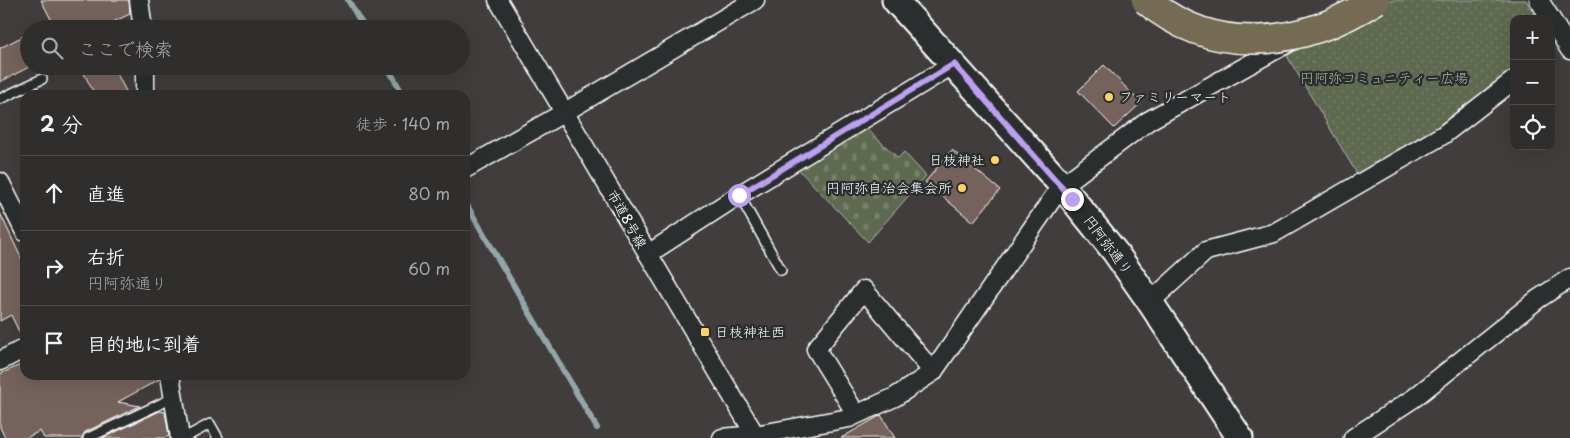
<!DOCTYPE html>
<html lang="ja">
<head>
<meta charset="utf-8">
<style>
	body { margin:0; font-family:"Playpen Sans","Klee One",sans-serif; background:#383635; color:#f1f3f6 }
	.controls { position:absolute; right:15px; top:15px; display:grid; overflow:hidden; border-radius:10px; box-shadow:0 5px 20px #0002 }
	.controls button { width:45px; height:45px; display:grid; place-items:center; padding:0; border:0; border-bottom:1px solid #4b4a49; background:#302e2d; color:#f1f3f6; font:25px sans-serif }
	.stop { position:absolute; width:15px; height:15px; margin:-11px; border:4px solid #bca0f2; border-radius:50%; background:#fff }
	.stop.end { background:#bca0f2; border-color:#fff; box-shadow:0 1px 5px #0008 }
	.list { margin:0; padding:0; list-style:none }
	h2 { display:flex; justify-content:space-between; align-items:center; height:65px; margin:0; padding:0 20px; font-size:21px }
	h2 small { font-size:16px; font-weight:400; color:#a8a8aa }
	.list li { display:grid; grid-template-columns:32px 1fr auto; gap:15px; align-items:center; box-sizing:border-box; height:75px; padding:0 20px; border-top:1px solid #4b4a49 }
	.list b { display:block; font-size:19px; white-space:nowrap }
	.list p { margin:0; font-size:16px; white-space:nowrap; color:#a8a8aa }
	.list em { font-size:16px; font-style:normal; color:#a8a8aa }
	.icon { flex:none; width:28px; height:28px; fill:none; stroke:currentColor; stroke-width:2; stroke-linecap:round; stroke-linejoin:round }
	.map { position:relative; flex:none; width:1570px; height:438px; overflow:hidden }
	.search { position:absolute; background:#302e2d; box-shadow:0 5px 20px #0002; left:20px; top:20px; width:450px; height:55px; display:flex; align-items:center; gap:12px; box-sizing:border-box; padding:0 18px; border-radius:28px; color:#a8a8aa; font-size:19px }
	.panel { position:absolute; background:#302e2d; box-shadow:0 5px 20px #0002; left:20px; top:90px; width:450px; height:290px; border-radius:15px }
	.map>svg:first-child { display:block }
</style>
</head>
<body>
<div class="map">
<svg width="1570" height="438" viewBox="0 0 1570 438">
	<defs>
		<pattern id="grass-dots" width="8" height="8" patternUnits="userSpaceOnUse" patternTransform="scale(1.25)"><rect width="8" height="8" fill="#5e6950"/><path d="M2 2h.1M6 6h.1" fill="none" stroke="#76806a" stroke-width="1.8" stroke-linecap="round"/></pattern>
		<pattern id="cemetery-stones" width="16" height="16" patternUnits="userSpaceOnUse" patternTransform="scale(1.25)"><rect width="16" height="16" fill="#5e6950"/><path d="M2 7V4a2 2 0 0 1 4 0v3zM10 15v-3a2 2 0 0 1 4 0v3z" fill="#76806a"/></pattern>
	</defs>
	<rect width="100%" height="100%" fill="#403d3c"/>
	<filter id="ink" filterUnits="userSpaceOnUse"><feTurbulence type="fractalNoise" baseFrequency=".02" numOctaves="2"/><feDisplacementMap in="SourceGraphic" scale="10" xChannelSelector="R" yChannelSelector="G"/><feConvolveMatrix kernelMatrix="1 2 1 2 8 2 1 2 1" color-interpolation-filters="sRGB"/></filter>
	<g filter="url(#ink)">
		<polygon fill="url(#grass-dots)" stroke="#aeb4a8" points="1381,0 1526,0 1537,19 1514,19 1514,70 1437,127 1357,174 1287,56"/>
		<polygon fill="url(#cemetery-stones)" stroke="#aeb4a8" points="866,128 898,158 904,152 926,176 868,242 798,169"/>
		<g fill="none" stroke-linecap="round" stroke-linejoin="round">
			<g stroke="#94a6a9" stroke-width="6">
				<polyline points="348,0 365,29"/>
				<polyline points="387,66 403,95"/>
				<polyline points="465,202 597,428"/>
			</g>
		</g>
		<g fill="#74625c" stroke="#fff">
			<polygon points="41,0 129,0 130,14 98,29 56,29"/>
			<polygon points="29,33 29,67 0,82 0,48"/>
			<polygon points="1104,65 1141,103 1114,128 1078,91"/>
			<polygon points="80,66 113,66 128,95 95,95"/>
			<polygon points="952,150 1000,190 973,222 925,182"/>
			<polygon points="0,213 25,266 25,337 22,338 11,315 0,321"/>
			<polygon points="25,363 25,375 160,375 160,379 118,402 140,406 85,432 82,438 44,438 40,431 26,438 5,438 0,427 0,374"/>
			<polygon points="160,411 165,412 169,436 165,438 103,438"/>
			<polygon points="881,415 895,438 841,438 876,418"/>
		</g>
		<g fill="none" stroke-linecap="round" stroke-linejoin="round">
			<g stroke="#fff" stroke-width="12">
				<g id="lane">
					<polyline points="0,99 42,79"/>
					<polyline points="739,195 781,270"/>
					<polyline points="88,438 173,398"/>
					<polyline points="184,438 210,424 218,438"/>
				</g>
			</g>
			<g stroke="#fff" stroke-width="21">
				<g id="street">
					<polyline points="139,0 143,29"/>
					<polyline points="498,0 757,438"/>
					<polyline points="1539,0 1551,19"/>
					<polyline points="1551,19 1570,50"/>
					<polyline points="145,66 145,95"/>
					<polyline points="465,169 565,112 755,0"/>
					<polyline points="0,182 25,232"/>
					<polyline points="648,254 739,195 954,64"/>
					<polyline points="1150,302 1206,251 1274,233 1443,135 1514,80"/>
					<polyline points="0,361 25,348"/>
					<polyline points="170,375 180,438"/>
					<polyline points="856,414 816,349 864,290 933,372"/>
					<polyline points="722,438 755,435 849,418 895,397 933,372 1055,195 1071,179 1148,121 1293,40"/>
					<polyline points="1353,438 1414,398 1538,299 1570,278"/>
				</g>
			</g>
			<g stroke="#fff" stroke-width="29">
				<polyline id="secondary" points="895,0 1057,180 1115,252 1150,302 1240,438"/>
			</g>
			<use href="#lane" stroke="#2a2d2e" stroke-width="9"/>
			<use href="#street" stroke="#2a2d2e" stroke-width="18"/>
			<use href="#secondary" stroke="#2a2d2e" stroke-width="25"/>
			<g stroke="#fff" stroke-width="31" stroke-linecap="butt">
				<path id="highway-bridge" d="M1146,0C1216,59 1303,46 1376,0"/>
			</g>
			<use href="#highway-bridge" stroke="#746b52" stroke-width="28"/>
		</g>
	</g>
	<g fill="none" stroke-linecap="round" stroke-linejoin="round" filter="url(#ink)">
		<polyline stroke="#bca0f2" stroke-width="6" points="739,195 954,64 1072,199"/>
	</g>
	<g fill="#ffd166" stroke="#2a2d2e" stroke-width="2">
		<circle cx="1109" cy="97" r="5"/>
		<circle cx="995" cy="160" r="5"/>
		<circle cx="962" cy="188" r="5"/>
		<rect x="700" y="327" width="10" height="10" rx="2.5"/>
	</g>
	<g text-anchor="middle" stroke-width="4.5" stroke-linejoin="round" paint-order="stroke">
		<g font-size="14" fill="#aeb4a8" stroke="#2a2d2e">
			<text x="1384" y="83">円阿弥コミュニティー広場</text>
		</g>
		<g font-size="14" fill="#fff" stroke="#2a2d2e" text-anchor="start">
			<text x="1119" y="102">ファミリーマート</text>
			<text x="985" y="165" text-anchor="end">日枝神社</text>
			<text x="952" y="193" text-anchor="end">円阿弥自治会集会所</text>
			<text x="715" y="337">日枝神社西</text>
		</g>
		<g font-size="14" fill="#fff" stroke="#2a2d2e">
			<text transform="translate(627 219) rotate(60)" y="5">市道8号線</text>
			<text transform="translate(1108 245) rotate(53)" y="5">円阿弥通り</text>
		</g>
	</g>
</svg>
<div class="controls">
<button>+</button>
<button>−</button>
<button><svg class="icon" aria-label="locate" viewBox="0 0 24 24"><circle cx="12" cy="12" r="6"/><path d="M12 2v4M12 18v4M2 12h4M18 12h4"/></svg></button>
</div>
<div class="stop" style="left:739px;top:195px"></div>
<div class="stop end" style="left:1072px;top:199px"></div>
<div class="search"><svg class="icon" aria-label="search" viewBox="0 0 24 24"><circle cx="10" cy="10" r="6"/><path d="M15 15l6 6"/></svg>ここで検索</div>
<section class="panel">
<h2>2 分<small>徒歩 · 140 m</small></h2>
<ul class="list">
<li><svg class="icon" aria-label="ahead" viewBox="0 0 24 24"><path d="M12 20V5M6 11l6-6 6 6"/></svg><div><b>直進</b></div><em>80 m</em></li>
<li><svg class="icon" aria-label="right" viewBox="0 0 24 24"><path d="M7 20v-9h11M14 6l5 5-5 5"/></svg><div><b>右折</b><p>円阿弥通り</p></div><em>60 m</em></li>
<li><svg class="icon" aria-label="arrive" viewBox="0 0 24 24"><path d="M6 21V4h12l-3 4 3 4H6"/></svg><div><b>目的地に到着</b></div></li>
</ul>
</section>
</div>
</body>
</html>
